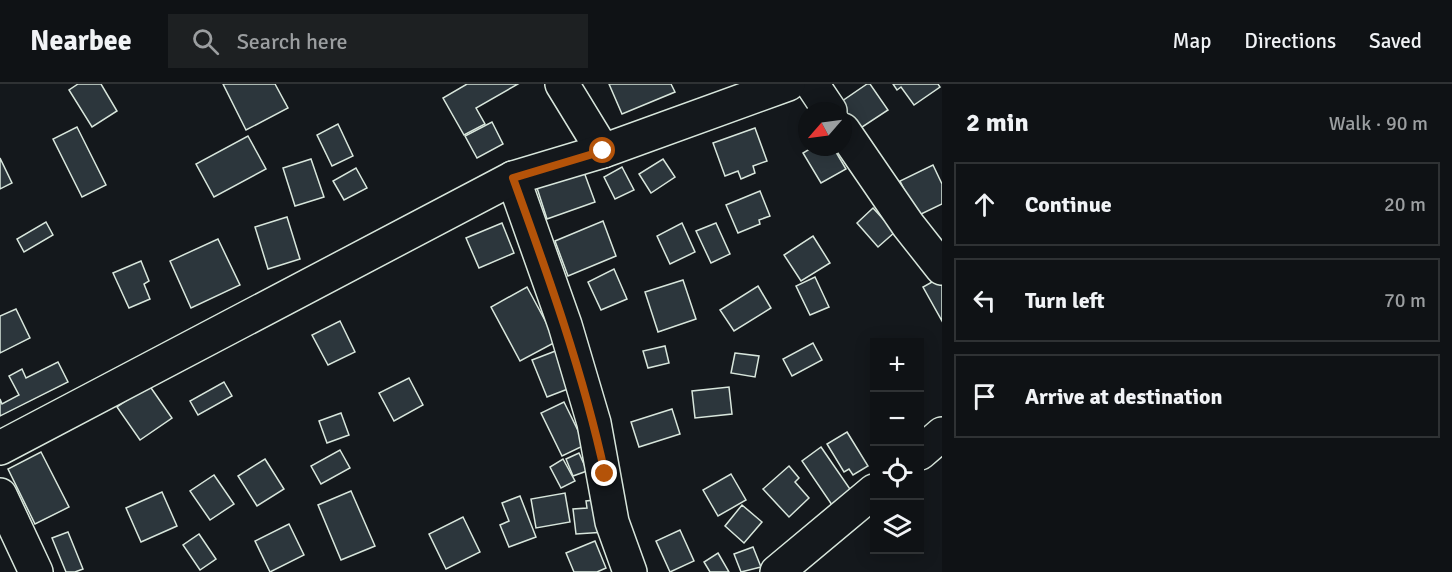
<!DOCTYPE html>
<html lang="en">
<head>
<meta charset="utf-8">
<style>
	body { margin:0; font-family:Signika,sans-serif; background:#1d2022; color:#f1f3f6 }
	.controls { position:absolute; right:18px; bottom:18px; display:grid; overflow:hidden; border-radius:0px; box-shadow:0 3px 15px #0003 }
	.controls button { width:54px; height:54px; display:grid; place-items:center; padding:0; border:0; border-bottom:2px solid #2f3234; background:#0f1215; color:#f1f3f6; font:30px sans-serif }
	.compass { position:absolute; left:798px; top:18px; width:54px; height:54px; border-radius:50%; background:#0f1215; box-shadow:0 3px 15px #0003; rotate:242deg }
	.stop { position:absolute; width:18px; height:18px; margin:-14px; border:4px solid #b45309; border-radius:50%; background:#fff }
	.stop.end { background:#b45309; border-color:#fff; box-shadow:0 2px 6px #0008 }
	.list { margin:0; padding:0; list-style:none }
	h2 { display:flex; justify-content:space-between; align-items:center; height:78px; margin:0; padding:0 24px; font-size:26px }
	h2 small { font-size:20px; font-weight:400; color:#9b9ea0 }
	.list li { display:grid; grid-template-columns:39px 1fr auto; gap:18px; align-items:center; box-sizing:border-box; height:84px; margin:0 12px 12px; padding:0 12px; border:2px solid #2f3234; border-radius:0px }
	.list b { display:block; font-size:22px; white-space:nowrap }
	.list em { font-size:20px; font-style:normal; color:#9b9ea0 }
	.icon { flex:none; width:33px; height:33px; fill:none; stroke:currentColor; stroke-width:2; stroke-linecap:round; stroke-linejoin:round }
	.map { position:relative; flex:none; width:942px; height:488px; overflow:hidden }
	header { display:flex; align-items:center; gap:36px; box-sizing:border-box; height:84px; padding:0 30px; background:#0f1215; border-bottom:2px solid #2f3234 }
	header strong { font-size:28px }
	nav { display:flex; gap:33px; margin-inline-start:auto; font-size:21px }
	.search { width:420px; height:54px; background:#1d2022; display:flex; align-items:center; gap:15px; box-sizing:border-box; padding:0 21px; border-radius:0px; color:#9b9ea0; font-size:22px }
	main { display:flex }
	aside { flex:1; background:#0f1215 }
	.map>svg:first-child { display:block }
</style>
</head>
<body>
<header>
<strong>Nearbee</strong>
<div class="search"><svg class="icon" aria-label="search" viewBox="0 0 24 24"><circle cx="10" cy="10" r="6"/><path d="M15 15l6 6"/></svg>Search here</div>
<nav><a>Map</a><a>Directions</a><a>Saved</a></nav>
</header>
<main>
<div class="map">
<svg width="942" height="488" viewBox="0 0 942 488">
	<rect width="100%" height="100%" fill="#14181c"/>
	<g fill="#2c363c" stroke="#d8e6dc" stroke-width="1.5">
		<polygon points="78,0 101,0 117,27 92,43 69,6"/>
		<polygon points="223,0 275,0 288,24 246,46"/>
		<polygon points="467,0 518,0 476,24 485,40 464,51 443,14"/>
		<polygon points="609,0 671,0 675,8 622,30"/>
		<polygon points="867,0 870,0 888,26 850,51 832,24"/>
		<polygon points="893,0 938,0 940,3 914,21 901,3 897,6"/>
		<polygon points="492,38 503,60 477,74 465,52"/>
		<polygon points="338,40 353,72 332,82 317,51"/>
		<polygon points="77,43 106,101 82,113 53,55"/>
		<polygon points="755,44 767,77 753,82 755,89 741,95 738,87 725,92 713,59"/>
		<polygon points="248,52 266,85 214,113 196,80"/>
		<polygon points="813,63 833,63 846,85 821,99 803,69"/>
		<polygon points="0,74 12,99 0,105"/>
		<polygon points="311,75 324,113 295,122 283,84"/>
		<polygon points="663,75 675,93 651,109 639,90"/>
		<polygon points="933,81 942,100 942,120 917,132 900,97"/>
		<polygon points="622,83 634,106 615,115 604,93"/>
		<polygon points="356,84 367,104 344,116 333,97"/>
		<polygon points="584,88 595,118 547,135 537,104"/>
		<polygon points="760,107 770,132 759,136 760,140 738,149 726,121"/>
		<polygon points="873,124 895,148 878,163 857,139"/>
		<polygon points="287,133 300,175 268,185 255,143"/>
		<polygon points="603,137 616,172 568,192 555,157"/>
		<polygon points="46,138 53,151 24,168 17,155"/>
		<polygon points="502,139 514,169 479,184 466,154"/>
		<polygon points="682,139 695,168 670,180 657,152"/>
		<polygon points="716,139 730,170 711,179 696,147"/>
		<polygon points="813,152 830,179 801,197 784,171"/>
		<polygon points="218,155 240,201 191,224 170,177"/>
		<polygon points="141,177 149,197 144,200 150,215 129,224 113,189"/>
		<polygon points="614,185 627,215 601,226 588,198"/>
		<polygon points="815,193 829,223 810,231 796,202"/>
		<polygon points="941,193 942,194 942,237 923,203"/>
		<polygon points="683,196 696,235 658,248 645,208"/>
		<polygon points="758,202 771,224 734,247 720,226"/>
		<polygon points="527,203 547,240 555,236 565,253 520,277 491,223"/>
		<polygon points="16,225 30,254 0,269 0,232"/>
		<polygon points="340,237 355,268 328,281 312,251"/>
		<polygon points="813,259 822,276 792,292 783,275"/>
		<polygon points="665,262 669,279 648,284 643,267"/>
		<polygon points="558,266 573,303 547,313 532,276"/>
		<polygon points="735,269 759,272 755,293 731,289"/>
		<polygon points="58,278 68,298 0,332 0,315 2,320 19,311 9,292 22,285 26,294"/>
		<polygon points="409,294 423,321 394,337 379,309"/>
		<polygon points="224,298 232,312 198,331 190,317"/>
		<polygon points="149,301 172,334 140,356 117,323"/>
		<polygon points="729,303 732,330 695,334 692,307"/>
		<polygon points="564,318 585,361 562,372 541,329"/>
		<polygon points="672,325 680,350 639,363 631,338"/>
		<polygon points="341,329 349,351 327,359 319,337"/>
		<polygon points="847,348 868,382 853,391 849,385 844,388 827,360"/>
		<polygon points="821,363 852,408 832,421 802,377"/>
		<polygon points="340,366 350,384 321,400 311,382"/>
		<polygon points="41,368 69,423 35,440 8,385"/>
		<polygon points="579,369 587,387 573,392 566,375"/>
		<polygon points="265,375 284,405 257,422 238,392"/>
		<polygon points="563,375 575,397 561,404 550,383"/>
		<polygon points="789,382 799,394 795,398 809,414 789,433 763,405"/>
		<polygon points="731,390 746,416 718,432 703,406"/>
		<polygon points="214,391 234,420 210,436 190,407"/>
		<polygon points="351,407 375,462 341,476 318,421"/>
		<polygon points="162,408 177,442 141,458 126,424"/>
		<polygon points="565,409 570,438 536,444 531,415"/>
		<polygon points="520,412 536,453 509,463 500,441 509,437 502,419"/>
		<polygon points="603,415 606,448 576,450 573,425 587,424 586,417"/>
		<polygon points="742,421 762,438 744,459 725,442"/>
		<polygon points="463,433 480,468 446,485 429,450"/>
		<polygon points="289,440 304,471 270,488 255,457"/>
		<polygon points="680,446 694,477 670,488 656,457"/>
		<polygon points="68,448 83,485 75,488 66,488 52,454"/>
		<polygon points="199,450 216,475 200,486 183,461"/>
		<polygon points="595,457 606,484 597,488 574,488 566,469"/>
		<polygon points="753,463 761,483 741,488 734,470"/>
		<polygon points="718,469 729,488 710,488 704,478"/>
	</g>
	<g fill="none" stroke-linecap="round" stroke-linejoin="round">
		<g stroke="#d8e6dc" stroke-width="36">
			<g id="minor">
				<polyline points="562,0 603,67"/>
				<polyline points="812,0 830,27"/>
				<polyline points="843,46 908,141 942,184"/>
				<polyline points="513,94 565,241 594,339 612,438 630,488"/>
				<polyline points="0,364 513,94 603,67 788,0"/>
				<polyline points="920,369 942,350"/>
				<polyline points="0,411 36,488"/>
				<polyline points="777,488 874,407"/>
			</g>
		</g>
		<use href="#minor" stroke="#14181c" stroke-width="33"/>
	</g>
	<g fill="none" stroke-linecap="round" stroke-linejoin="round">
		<path stroke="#b45309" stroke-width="8" d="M603,67L513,94C548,191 583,288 605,390"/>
	</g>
</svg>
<div class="controls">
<button>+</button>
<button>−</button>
<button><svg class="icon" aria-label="locate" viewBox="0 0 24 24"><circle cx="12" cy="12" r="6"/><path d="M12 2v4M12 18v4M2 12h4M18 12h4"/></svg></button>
<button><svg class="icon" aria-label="layers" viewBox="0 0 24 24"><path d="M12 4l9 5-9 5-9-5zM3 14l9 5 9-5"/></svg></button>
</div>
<svg class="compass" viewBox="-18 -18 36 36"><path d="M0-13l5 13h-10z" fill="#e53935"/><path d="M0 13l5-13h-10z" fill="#9b9ea0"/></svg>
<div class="stop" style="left:603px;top:67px"></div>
<div class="stop end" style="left:605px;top:390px"></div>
</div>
<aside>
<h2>2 min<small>Walk · 90 m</small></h2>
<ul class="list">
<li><svg class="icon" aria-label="ahead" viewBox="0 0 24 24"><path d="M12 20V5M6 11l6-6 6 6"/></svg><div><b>Continue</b></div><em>20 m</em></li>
<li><svg class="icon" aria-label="left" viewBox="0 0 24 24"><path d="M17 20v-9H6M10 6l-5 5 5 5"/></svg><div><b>Turn left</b></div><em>70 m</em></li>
<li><svg class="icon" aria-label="arrive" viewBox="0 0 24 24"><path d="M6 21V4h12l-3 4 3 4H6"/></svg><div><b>Arrive at destination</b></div></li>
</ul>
</aside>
</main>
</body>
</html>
